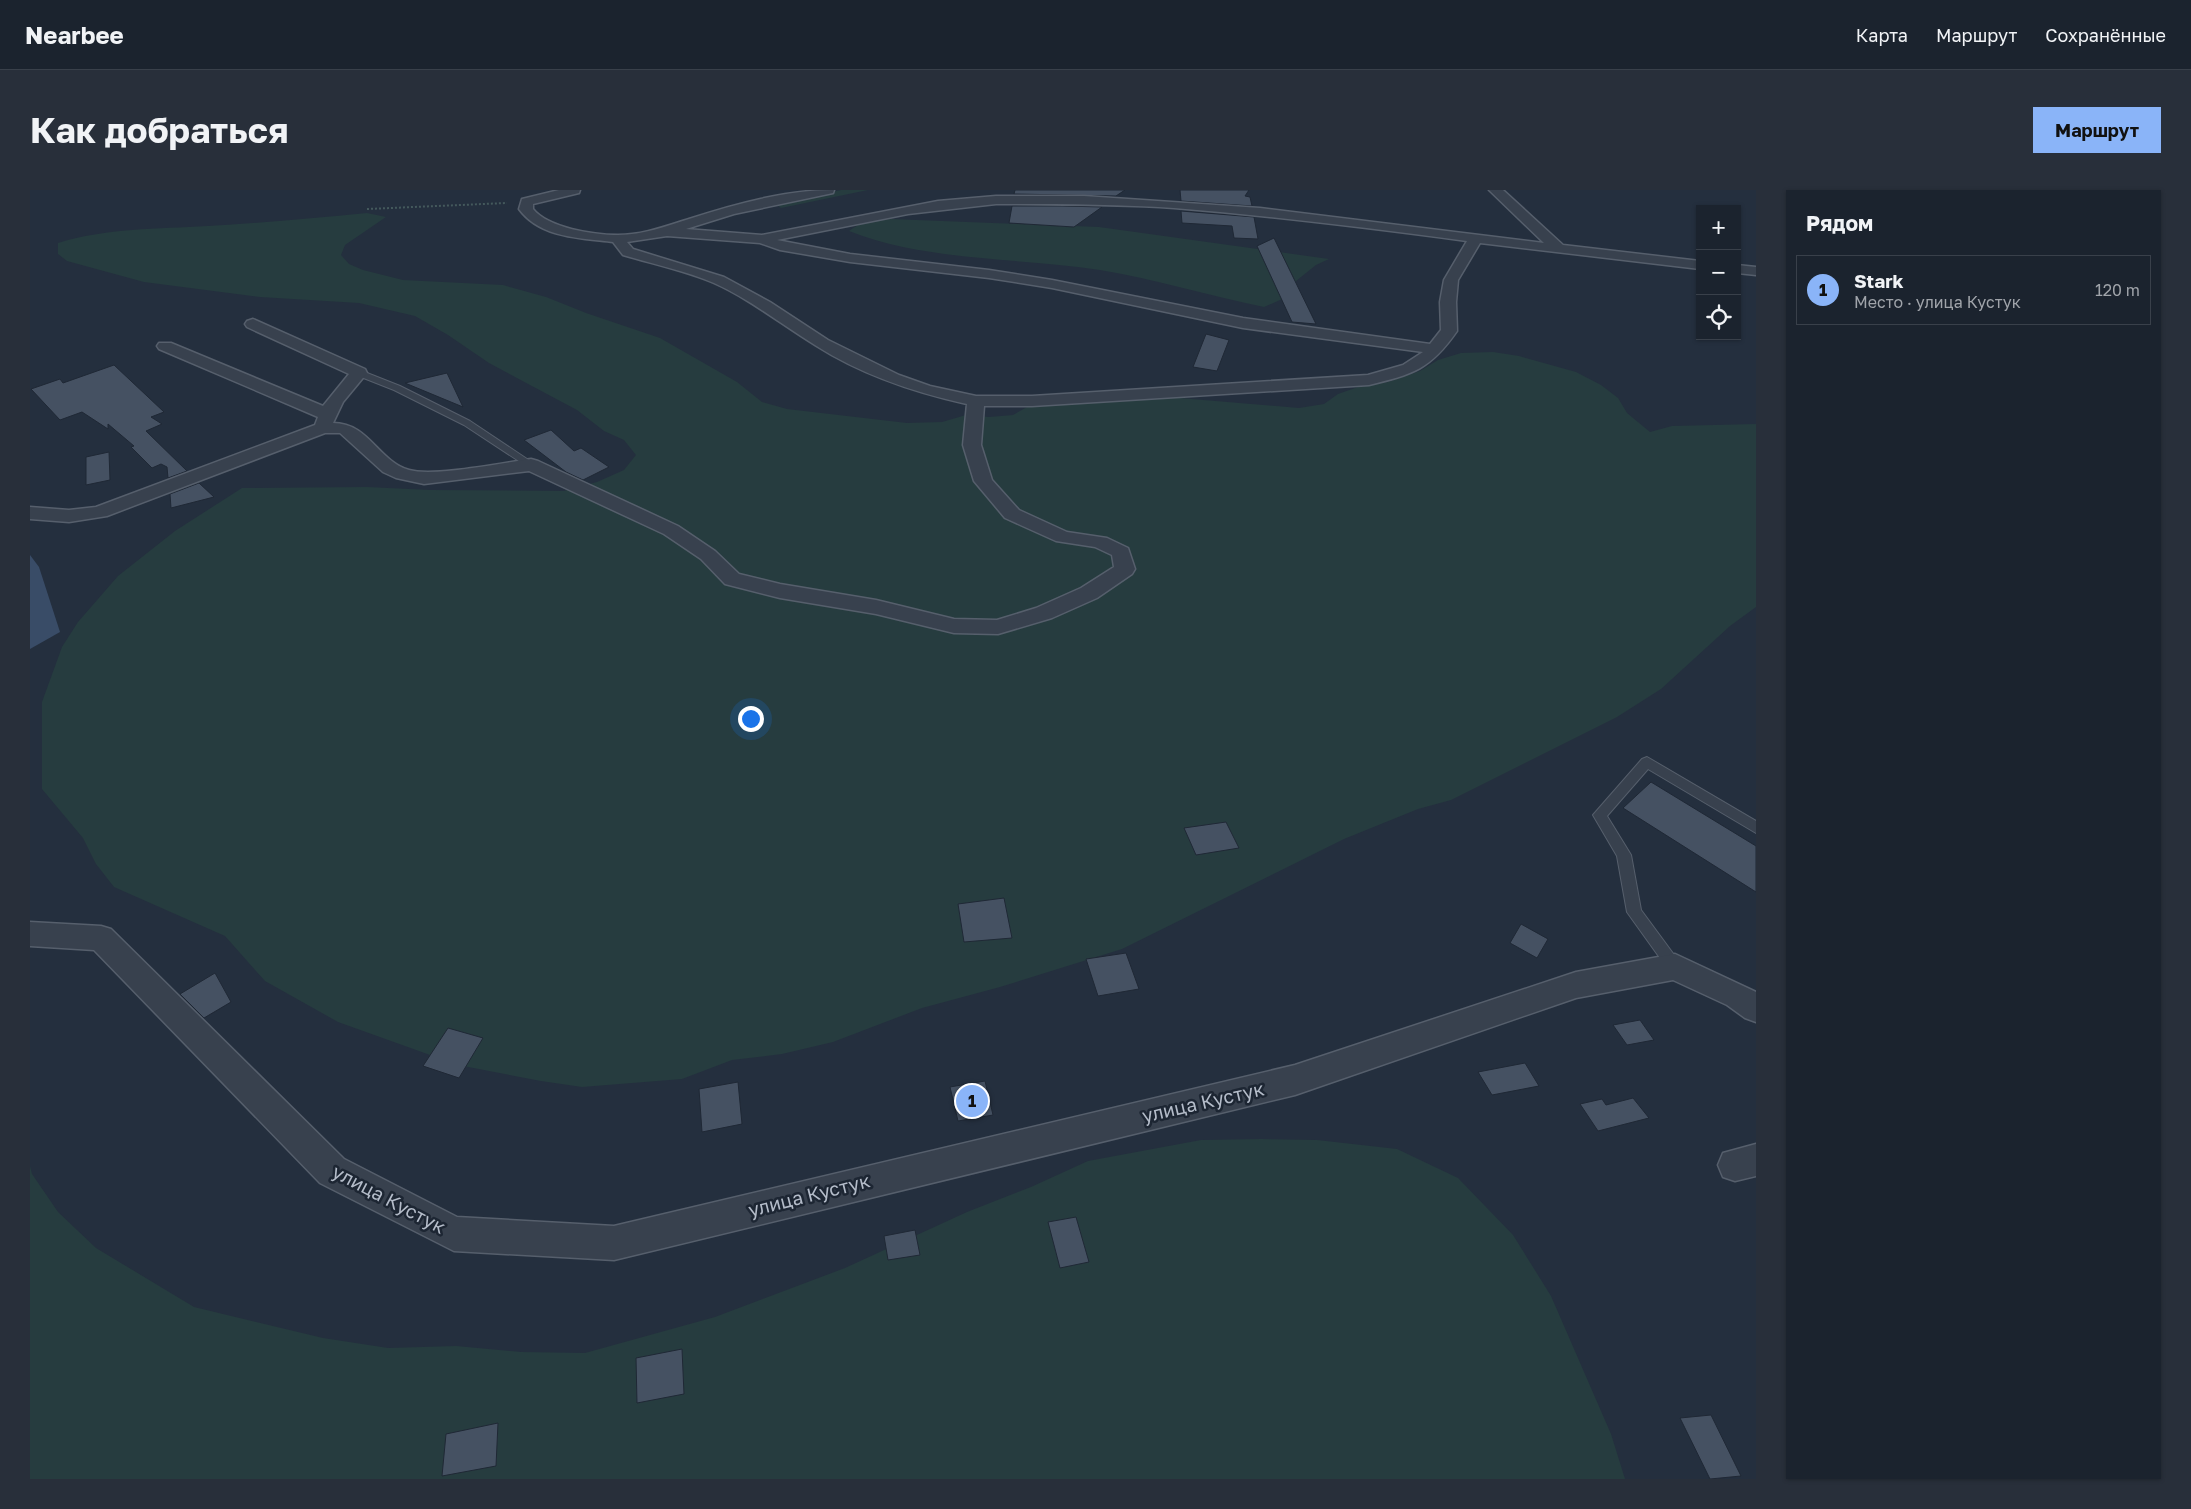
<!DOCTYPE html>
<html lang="ru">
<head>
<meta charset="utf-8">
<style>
	body { margin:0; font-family:"Golos Text",sans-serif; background:#282f3a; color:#f1f3f6 }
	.controls { position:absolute; right:15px; top:15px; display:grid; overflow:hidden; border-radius:0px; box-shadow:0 1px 4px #0004 }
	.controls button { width:45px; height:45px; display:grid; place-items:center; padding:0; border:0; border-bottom:1px solid #39404a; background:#1b232e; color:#f1f3f6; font:25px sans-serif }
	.you { position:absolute; left:720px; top:528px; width:18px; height:18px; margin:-12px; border:4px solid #fff; border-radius:50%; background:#1a73e8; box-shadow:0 0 0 8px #1a73e833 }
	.badge { display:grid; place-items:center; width:32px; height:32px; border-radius:50%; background:#8ab4f8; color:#111; font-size:16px; font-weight:700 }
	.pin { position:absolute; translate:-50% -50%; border:2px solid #fff; box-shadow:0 1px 5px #0006 }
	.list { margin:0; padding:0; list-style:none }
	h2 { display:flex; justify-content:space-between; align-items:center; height:65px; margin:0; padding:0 20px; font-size:21px }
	h2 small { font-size:16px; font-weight:400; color:#a0a4aa }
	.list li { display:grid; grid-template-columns:32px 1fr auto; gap:15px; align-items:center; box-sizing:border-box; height:70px; margin:0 10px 10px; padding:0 10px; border:1px solid #39404a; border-radius:0px }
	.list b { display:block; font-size:19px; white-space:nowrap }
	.list p { margin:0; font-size:16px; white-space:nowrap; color:#a0a4aa }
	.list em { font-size:16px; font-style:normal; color:#a0a4aa }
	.icon { flex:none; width:28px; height:28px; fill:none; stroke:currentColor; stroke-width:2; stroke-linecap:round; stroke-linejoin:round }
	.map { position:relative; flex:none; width:1726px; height:1289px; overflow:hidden; border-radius:0px }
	header { display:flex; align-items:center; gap:30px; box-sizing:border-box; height:70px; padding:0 25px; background:#1b232e; border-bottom:1px solid #39404a }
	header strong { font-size:24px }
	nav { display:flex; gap:28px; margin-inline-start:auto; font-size:18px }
	.intro { display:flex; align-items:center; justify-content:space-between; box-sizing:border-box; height:120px; padding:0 30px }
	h1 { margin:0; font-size:35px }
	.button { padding:12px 22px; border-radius:0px; background:#8ab4f8; color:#111; font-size:18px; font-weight:700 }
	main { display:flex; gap:30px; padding:0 30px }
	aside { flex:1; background:#1b232e; border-radius:0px; box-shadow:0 1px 4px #0004 }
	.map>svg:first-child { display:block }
</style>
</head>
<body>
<header>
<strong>Nearbee</strong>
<nav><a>Карта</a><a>Маршрут</a><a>Сохранённые</a></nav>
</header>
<div class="intro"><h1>Как добраться</h1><a class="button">Маршрут</a></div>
<main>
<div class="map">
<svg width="1726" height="1289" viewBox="0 0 1726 1289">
	<rect width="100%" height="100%" fill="#242f3e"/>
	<g fill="#263c3f">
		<polygon points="811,0 838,0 751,18 746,14"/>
		<path d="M337,23L356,27L315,55L311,65L319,74L333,80L373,90L473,95L516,107L556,123L630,148L707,192L732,212L757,219L877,233L912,232L936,225L959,227L983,225L997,217L1022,213L1138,207L1269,218L1294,214L1308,204L1331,196L1358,192L1390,181L1408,170L1431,163L1463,162L1489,166L1546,182L1571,195L1588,208L1597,223L1620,242L1642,236L1726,234V417L1700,436L1631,499L1587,527L1421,610L1388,619L1314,649L1092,759L970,797L892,818L803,852L752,864L702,870L652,889L552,897L511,891L428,875L308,832L235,791L195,746L84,697L66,674L53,648L12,599V512L32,457L48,432L88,386L145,341L212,298L337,297L400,300L534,301L567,292L594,280L606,265L594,250L574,241L547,220L459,173L418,145L385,126L329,113L230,107L114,92L37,71L28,64V53C77,38 127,39 178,36C231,33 284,28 337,23Z"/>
		<path d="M861,29L1069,37L1299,69L1286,75L1266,91L1261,101L1250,110L1234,117C1179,106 1125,89 1070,80C991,68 893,71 819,41C831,31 846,30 861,29Z"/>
		<polygon points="1231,949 1287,950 1367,959 1428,988 1483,1045 1521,1106 1581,1244 1595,1289 0,1289 0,976 2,984 28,1022 66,1058 164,1117 293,1148 358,1158 426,1156 491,1162 555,1163 685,1127 815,1078 937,1022 1001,997 1058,971 1171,950"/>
	</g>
	<polygon fill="#394c67" points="0,365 9,377 30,442 0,459"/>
	<g fill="#455162" stroke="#1f2835">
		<polygon points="985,0 1095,0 1086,6 984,4"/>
		<polygon points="1150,0 1219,0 1215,6 1220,7 1222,16 1151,11"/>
		<polygon points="982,16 1033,16 1072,17 1044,37 979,33"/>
		<polygon points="1151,21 1224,27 1228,49 1204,48 1202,36 1152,33"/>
		<polygon points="1244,48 1286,134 1262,132 1227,56"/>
		<polygon points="1176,144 1199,150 1187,181 1163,177"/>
		<polygon points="84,175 134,222 121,227 132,234 116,241 157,281 138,288 137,277 131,274 122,278 101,257 104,256 78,234 78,239 52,222 30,230 1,199 30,189 33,193"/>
		<polygon points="417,183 433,217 375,193"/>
		<polygon points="521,240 544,261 551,258 579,277 553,290 536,282 494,250"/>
		<polygon points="79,262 80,290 56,295 56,267"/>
		<polygon points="169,293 184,307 141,318 140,304"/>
		<polygon points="1621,592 1726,656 1726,702 1593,618"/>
		<polygon points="1196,632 1209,658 1166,665 1154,638"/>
		<polygon points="974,708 982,748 934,752 928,714"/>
		<polygon points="1491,734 1518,749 1507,768 1480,753"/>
		<polygon points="1096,763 1109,799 1068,806 1056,769"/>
		<polygon points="185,783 201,812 174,828 150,804"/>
		<polygon points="1610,830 1624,850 1597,855 1583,835"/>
		<polygon points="418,838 453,848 429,888 393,876"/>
		<polygon points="1495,873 1509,896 1462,905 1448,882"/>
		<polygon points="955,891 963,925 928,931 920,897"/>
		<polygon points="708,892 712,934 672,942 669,899"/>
		<polygon points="1603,908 1619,928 1568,941 1550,914 1572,909 1576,915"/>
		<polygon points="1046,1027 1059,1072 1030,1078 1018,1032"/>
		<polygon points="885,1040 890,1065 858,1070 854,1046"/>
		<polygon points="652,1159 654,1204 607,1213 606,1168"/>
		<polygon points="1681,1225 1711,1286 1680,1289 1650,1228"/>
		<polygon points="468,1233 466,1276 412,1286 416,1244"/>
	</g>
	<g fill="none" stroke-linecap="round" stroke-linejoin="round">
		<g stroke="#565f6c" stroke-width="2">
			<g id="service">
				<polygon points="326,181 332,181 370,196 440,231 506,275 498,277 434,235 364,200 326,185"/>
				<polygon points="1617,567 1726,631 1726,643 1618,579 1577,626 1601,665 1611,720 1653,777 1650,782 1645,784 1640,782 1597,722 1587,666 1563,625 1612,569"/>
			</g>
		</g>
		<g stroke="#565f6c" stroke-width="3">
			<g id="minor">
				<path d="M529,0H550L549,3L503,14V19C518,38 564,45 588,45C613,45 636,36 659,29C705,14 756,0 804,0L803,3L704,24L656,39L732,45L908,11L966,6H1054L1230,18L1514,53L1459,0H1473L1533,55L1670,71V79L1450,53L1428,90L1426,112L1427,141C1400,180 1383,184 1339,195L1002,216H954L951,255L962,290L989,320L1037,342L1077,348L1098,358L1105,379L1102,384L1067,408L1022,428L968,444L924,443L846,424L750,408L695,394L671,369L634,344L499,281L394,294L366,288L353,282L310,243H295L77,326L39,332L0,329V317L39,320L66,317L285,235L288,227L129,159L127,156L129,153H141L293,216L319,184L217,137L215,134L217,131L223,129L335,179L337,183L313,212L303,233C339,233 348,271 379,280C404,287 472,273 501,269L508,271L648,336L685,361L709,384L750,394L846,410L924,429L967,430L1006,418L1051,398L1084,377L1082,365L1065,357L1026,351L975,328L944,291L933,255L937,214C883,202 832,185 785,155C752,135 720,109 684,93C656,81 623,74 593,65L583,52C551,48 510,48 489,19L492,9ZM966,14C1025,14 1085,14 1144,18C1242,26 1340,38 1437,51L1414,90L1410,112L1411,140L1400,154L1213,128L1022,90L959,80L820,64L747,50L878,24ZM637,46L730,53L750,60L820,72L959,88L1022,98L1213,138L1393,162L1373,175L1338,185L1002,206H946L900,196L869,185L798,150L740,112L694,87L603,59L597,52Z"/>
				<polygon points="1707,75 1726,77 1726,85 1707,83"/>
				<polygon points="0,732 71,736 81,739 314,969 427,1027 584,1036 1265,875 1546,782 1645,764 1726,802 1726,832 1715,828 1697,815 1643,790 1546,808 1265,905 584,1070 424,1061 290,993 64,760 0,756"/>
				<polygon points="1726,954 1726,986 1705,991 1693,987 1688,975 1693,963"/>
			</g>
		</g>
		<polyline stroke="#44595c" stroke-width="2" stroke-dasharray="2 2" stroke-linecap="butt" points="337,19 477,13"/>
		<use href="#service" fill="#38414e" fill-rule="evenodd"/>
		<use href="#minor" fill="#38414e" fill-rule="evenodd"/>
	</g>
	<g text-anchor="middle" stroke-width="5" stroke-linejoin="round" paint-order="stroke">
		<g font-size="19" fill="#b4bcc9" stroke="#1d2633">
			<text transform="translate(1173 912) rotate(-13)" y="7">улица Кустук</text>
			<text transform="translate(779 1005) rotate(-14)" y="7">улица Кустук</text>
			<text transform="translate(359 1009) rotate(28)" y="7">улица Кустук</text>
		</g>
	</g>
</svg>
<div class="controls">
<button>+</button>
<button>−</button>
<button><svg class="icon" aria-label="locate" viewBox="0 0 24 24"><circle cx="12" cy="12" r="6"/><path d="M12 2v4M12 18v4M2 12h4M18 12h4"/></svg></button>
</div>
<div class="you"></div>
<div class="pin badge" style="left:942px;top:911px">1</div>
</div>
<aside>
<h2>Рядом<small></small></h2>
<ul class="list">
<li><span class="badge">1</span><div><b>Stark</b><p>Место · улица Кустук</p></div><em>120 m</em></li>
</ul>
</aside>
</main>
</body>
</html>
